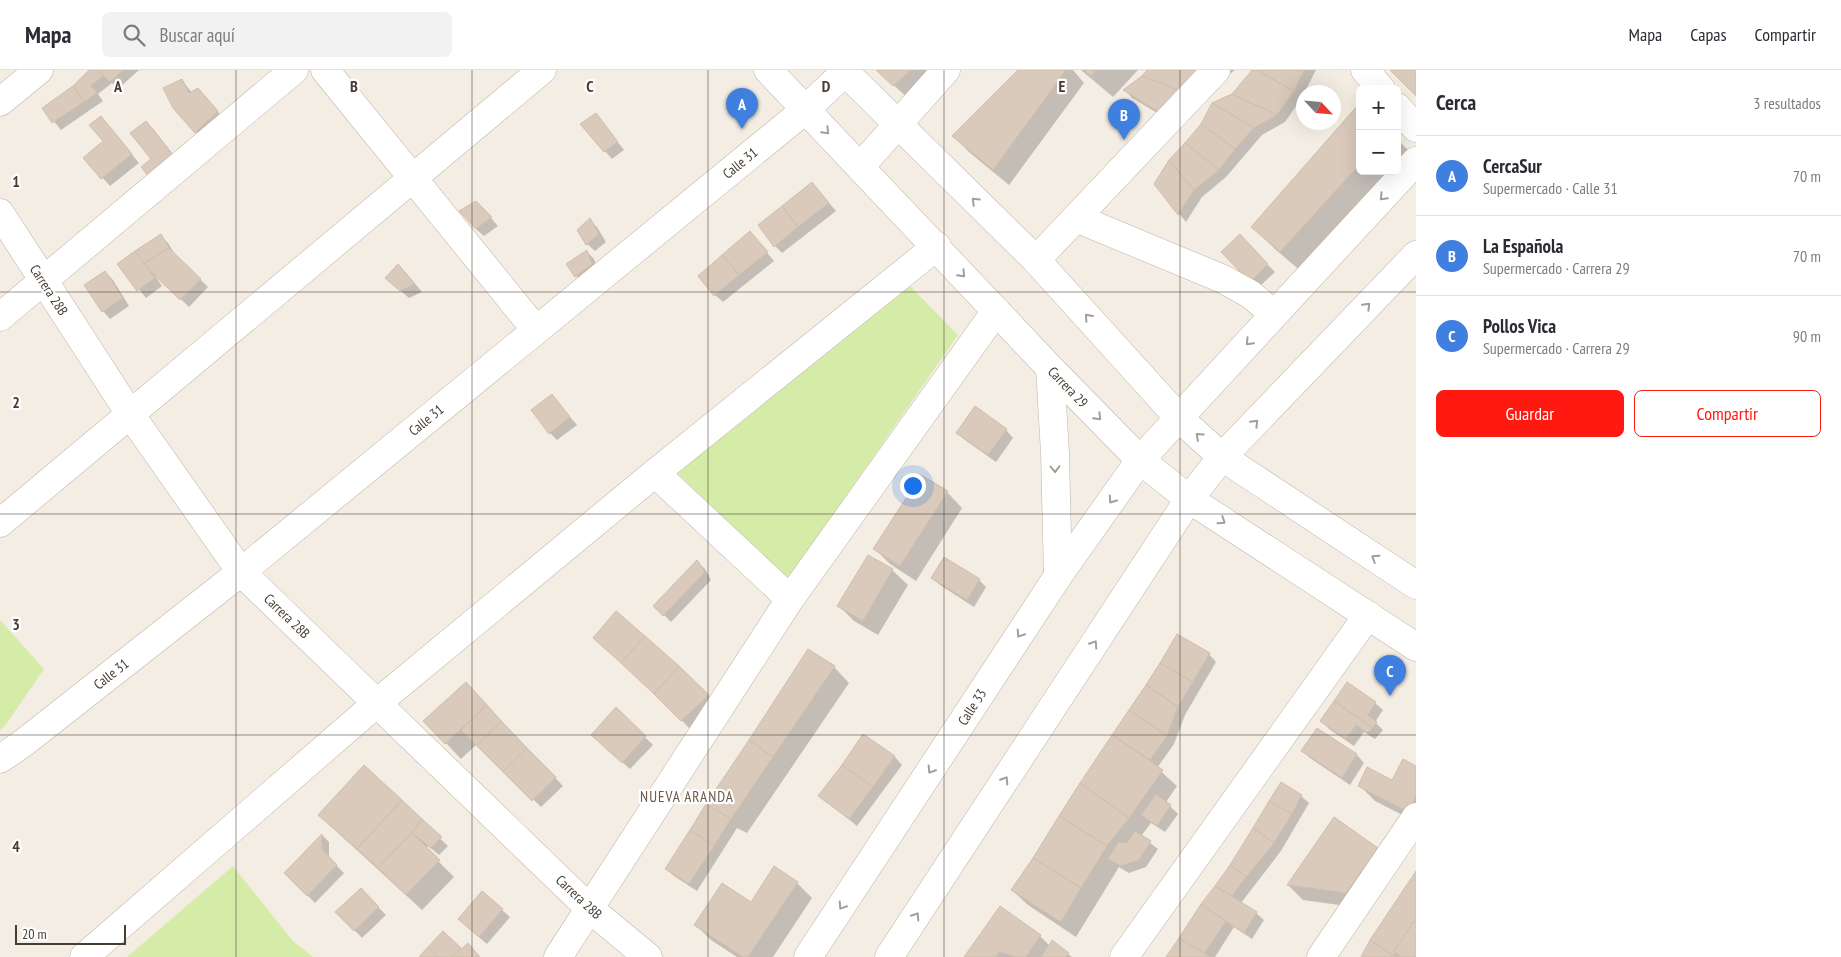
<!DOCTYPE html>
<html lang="es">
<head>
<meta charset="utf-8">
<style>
	body { margin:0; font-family:"PT Sans Narrow",sans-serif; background:#f2f2f3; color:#2b2b33 }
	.controls { position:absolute; right:15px; top:15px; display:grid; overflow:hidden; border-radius:8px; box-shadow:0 5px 20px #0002 }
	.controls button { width:45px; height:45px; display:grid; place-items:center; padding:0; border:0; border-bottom:1px solid #e1e1e2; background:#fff; color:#2b2b33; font:25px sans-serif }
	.compass { position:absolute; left:1296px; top:15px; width:45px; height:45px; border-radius:50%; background:#fff; box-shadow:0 5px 20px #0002; rotate:116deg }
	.scale { position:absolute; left:15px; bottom:12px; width:111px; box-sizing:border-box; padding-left:5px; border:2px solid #463d33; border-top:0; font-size:14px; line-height:18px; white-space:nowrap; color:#463d33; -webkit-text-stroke:4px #fff; paint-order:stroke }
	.you { position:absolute; left:912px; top:415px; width:18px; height:18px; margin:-12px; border:4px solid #fff; border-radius:50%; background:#1a73e8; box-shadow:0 0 0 8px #1a73e833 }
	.badge { display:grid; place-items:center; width:32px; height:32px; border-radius:50%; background:#ff1910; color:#fff; font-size:16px; font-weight:700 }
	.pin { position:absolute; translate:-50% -41px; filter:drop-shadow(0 1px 2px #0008) }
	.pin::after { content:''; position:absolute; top:26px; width:18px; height:15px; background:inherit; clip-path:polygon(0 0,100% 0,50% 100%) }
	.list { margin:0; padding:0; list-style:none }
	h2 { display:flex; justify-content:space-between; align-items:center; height:65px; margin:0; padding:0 20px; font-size:21px }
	h2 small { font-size:16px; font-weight:400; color:#7c7c81 }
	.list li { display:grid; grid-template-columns:32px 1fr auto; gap:15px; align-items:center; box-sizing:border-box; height:80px; padding:0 20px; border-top:1px solid #e1e1e2 }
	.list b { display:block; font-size:19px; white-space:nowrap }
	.list p { margin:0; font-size:16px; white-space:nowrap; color:#7c7c81 }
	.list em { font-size:16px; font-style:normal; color:#7c7c81 }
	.actions { display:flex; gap:10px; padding:15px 20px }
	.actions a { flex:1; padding:11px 0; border:1px solid #ff1910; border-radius:8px; text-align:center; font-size:18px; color:#ff1910 }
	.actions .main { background:#ff1910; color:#fff }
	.icon { flex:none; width:28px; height:28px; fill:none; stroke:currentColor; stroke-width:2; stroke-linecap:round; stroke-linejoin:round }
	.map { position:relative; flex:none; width:1416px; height:887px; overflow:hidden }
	header { display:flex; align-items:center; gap:30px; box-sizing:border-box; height:70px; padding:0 25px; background:#fff; border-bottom:1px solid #e1e1e2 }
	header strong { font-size:24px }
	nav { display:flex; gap:28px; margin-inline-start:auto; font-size:18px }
	.search { width:350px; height:45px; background:#f2f2f3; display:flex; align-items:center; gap:12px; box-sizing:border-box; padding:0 18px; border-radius:8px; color:#7c7c81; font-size:19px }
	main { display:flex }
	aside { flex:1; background:#fff }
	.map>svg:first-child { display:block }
</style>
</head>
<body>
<header>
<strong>Mapa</strong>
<div class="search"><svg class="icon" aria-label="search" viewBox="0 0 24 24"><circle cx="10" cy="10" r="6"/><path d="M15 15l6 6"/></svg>Buscar aquí</div>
<nav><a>Mapa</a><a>Capas</a><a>Compartir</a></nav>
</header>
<main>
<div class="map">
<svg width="1416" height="887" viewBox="0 0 1416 887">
	<rect width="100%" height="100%" fill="#f4ede4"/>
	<g fill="#d5eca9">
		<polygon points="910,216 958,265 788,509 677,403"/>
		<polygon points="0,550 44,599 5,656 0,660"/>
		<polygon points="233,796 293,871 313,887 127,887"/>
	</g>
	<g fill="#0003">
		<polygon points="91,0 139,0 118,19 112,13 98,24 103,31 61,60 43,38 73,17"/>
		<polygon points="877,0 942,0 910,30"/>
		<polygon points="1020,0 1073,0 1084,13 1009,115 969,82 954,66"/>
		<polygon points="1081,0 1138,0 1113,27"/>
		<polygon points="1149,0 1235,0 1214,16 1174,53 1132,28 1125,20"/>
		<polygon points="1253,0 1316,0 1301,29 1285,52 1262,65 1226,107 1202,127 1186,152 1155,114"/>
		<polygon points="182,10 192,23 205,28 225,50 203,69 196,62"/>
		<polygon points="1360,40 1360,101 1395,101 1303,203 1275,179 1253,157"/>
		<polygon points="596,45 624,80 612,89 582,55"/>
		<polygon points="146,52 154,60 186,101 153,90"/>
		<polygon points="108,55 139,93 110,116 85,88 104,72"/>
		<polygon points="1397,69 1411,83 1397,99"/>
		<polygon points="812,113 836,141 782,183 775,176"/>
		<polygon points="484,140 498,156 484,166 476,159"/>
		<polygon points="589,150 597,157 606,172 595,181 587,174"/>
		<polygon points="161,166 168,173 176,186 208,217 189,237 154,203 153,203 162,216 146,228 119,194"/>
		<polygon points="1240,166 1275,202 1258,218 1223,182"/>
		<polygon points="757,171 774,191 723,232 715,225"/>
		<polygon points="587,182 594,189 599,202 584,213 576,206"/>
		<polygon points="398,195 406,203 422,222 409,228 394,215"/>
		<polygon points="105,202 113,210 129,236 110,249 103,241"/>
		<polygon points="552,326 577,355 557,370 550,363"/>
		<polygon points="1006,360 1013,368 996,392 965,370 958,363"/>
		<polygon points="947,422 962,438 916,511 890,494 875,479"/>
		<polygon points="868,487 892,500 908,515 878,565 854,551 839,536"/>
		<polygon points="697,492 705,499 711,510 671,552 655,536"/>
		<polygon points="932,508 979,510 986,517 974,537 940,515"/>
		<polygon points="1209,584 1216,592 1185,645 1174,674 1157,698 1177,716 1166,732 1178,744 1165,762 1151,753 1141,766 1158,779 1146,797 1129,803 1119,797 1076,867 1028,835 1012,820 1147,616"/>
		<polygon points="678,597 716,633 689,658 667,635"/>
		<polygon points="834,597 849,613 747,763 737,758 697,821 674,806 667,799"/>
		<polygon points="481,629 563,716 541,737 477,674 461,689 446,673"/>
		<polygon points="1375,633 1383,640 1375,652 1383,660 1375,669 1364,662 1354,676 1329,659 1322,651"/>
		<polygon points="616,639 653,675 630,699 600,672"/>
		<polygon points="1318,660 1357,685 1364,693 1350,715 1310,688 1303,681"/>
		<polygon points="863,666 895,687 902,695 857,756 820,726"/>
		<polygon points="364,697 448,776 439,785 428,776 426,779 454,807 422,840 335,760"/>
		<polygon points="1416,697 1416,752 1375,731 1359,715 1393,712"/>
		<polygon points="1301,726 1309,733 1281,781 1241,833 1256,843 1264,850 1252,869 1234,857 1215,887 1168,887 1202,835 1231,796"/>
		<polygon points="1334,749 1377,779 1392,794 1361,838 1303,830 1288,815"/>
		<polygon points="322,765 329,772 329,788 344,803 315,833 286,803"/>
		<polygon points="1416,803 1416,887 1362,887"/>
		<polygon points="797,813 812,828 773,887 737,887 711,870 696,855 751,834"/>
		<polygon points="361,820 386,845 362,868 337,842"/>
		<polygon points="502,840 510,847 487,874 467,857"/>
		<polygon points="1040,866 1050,876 1068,884 1072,887 966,887"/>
	</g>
	<g fill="#d9cabb" stroke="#d2beab">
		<polygon points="89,0 98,0 103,6 91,16 97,23 84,32 73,16"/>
		<polygon points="98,0 123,0 110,12"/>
		<polygon points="876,0 911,0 893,16"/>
		<polygon points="1018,0 1066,0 993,100 952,66"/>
		<polygon points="1084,0 1096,0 1091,6"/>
		<polygon points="1147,0 1195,0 1198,2 1181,21 1142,6"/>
		<polygon points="1252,0 1256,0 1294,21 1277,45 1232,24"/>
		<polygon points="1256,0 1304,0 1294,21"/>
		<polygon points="1390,0 1416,0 1416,26"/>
		<polygon points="1142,6 1181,21 1167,47 1123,20"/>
		<polygon points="182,9 189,23 198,18 218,41 195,63 173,38 163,18"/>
		<polygon points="73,16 84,32 52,53 42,38"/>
		<polygon points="1232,24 1277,45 1254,58 1212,33"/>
		<polygon points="1212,33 1254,58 1235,79 1201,54"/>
		<polygon points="1357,36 1360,38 1360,94 1280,182 1251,157"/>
		<polygon points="596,43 618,72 604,82 580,54"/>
		<polygon points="101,46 132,84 101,109 83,88 103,71 89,55"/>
		<polygon points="146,51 179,93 154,113 141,97 151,89 130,63"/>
		<polygon points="1201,54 1235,79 1219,100 1185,73"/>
		<polygon points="1185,73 1219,100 1194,120 1169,90"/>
		<polygon points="1169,90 1194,120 1178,145 1154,114"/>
		<polygon points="812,112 829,133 798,157 782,136"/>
		<polygon points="476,131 492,147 476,159 459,141"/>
		<polygon points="782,136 798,157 774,177 758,155"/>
		<polygon points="590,148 599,164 586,175 577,160"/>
		<polygon points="750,161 768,182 739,205 722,185"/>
		<polygon points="161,164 169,178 143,194 135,181"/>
		<polygon points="1240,164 1268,194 1250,212 1221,182"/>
		<polygon points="169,178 201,209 180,230 143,194"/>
		<polygon points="587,180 592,194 575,207 566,194"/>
		<polygon points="135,181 155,208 137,221 117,194"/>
		<polygon points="722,185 739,205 714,226 698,206"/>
		<polygon points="398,194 415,214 400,221 385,208"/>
		<polygon points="105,201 123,228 102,242 84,215"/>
		<polygon points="552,324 570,347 549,364 531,340"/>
		<polygon points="975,336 1007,359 988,385 956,363"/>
		<polygon points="921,405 948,421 900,496 873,479"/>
		<polygon points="868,485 893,499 863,551 837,536"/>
		<polygon points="944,487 980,509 967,530 931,508"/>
		<polygon points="697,490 705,502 663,546 653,536"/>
		<polygon points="616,541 645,566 621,593 593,568"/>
		<polygon points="1177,564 1210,583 1193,612 1160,593"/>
		<polygon points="645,566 679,596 654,624 621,593"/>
		<polygon points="808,579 835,596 773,687 749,670"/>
		<polygon points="1160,593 1193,612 1178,637 1146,615"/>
		<polygon points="679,596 709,625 681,651 654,624"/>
		<polygon points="466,612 487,635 445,674 423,651"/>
		<polygon points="1347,612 1376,632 1368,645 1377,652 1373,658 1334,631"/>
		<polygon points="1146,615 1178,637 1167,666 1129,640"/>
		<polygon points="1334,631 1373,658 1367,663 1356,655 1346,669 1320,651"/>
		<polygon points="487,635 501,651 477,676 461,660"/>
		<polygon points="616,637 646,666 622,693 591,665"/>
		<polygon points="1129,640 1167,666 1150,690 1112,665"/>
		<polygon points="501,651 527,678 503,702 477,676"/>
		<polygon points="1317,658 1357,684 1342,708 1301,681"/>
		<polygon points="863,664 895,686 873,717 842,695"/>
		<polygon points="1112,665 1163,700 1129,748 1080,713"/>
		<polygon points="749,670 773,687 731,749 706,734"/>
		<polygon points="527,678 556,707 532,731 503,702"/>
		<polygon points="1403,689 1416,696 1416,726 1408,742 1358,716 1367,697 1392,710"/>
		<polygon points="364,695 402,730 357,779 318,745"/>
		<polygon points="842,695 873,717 849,749 818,726"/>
		<polygon points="1281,712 1302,725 1292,744 1269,731"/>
		<polygon points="1080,713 1129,748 1107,776 1059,746"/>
		<polygon points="1156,724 1171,735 1157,756 1141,745"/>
		<polygon points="402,730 422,749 412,763 378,798 357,779"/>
		<polygon points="1269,731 1292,744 1274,773 1253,758"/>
		<polygon points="706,734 731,749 714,776 690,760"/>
		<polygon points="1059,746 1107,776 1081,818 1033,788"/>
		<polygon points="1334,747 1378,778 1346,823 1287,815"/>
		<polygon points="422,749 442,767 431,778 412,763"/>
		<polygon points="1253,758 1274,773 1246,807 1230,795"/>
		<polygon points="690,760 714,776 689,814 665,799"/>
		<polygon points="1135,761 1151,771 1139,790 1121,796 1108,789 1118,772 1127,773"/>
		<polygon points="412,763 440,790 406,825 378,798"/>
		<polygon points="322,764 322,779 337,795 307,826 284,803"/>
		<polygon points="1033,788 1081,818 1061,852 1011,820"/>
		<polygon points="1230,795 1246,807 1232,826 1215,816"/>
		<polygon points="774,796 798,812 748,887 743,887 694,855 722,813 751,832"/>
		<polygon points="1416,801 1416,851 1413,852 1393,886 1370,870"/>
		<polygon points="1215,816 1257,842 1244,863 1201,834"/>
		<polygon points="361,818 379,837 354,861 335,842"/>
		<polygon points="482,821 503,839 479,867 458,849"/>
		<polygon points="1201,834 1226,851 1204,884 1179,868"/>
		<polygon points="1000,836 1041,865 1026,887 1017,887 999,882 996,887 964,887"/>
		<polygon points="1413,852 1416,853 1416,887 1401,887 1394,882"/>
		<polygon points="443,861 461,878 451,887 438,887 428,877"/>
		<polygon points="1179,868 1210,887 1166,887"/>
		<polygon points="1052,870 1069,883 1066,887 1041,887"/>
		<polygon points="1370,870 1393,886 1398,887 1361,887"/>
		<polygon points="468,873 480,887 452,887"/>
		<polygon points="428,877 438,887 419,887"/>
	</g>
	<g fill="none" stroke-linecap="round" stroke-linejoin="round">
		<g stroke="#c0b4a6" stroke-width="29">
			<g id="minor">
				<polyline points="325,0 536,260"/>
				<polyline points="768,0 1050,298 1140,390 1189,429 1416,577"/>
				<polyline points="843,0 1036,190 1179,348 1222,387 1416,515"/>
				<polyline points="1365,0 1381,19"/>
				<polyline points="0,32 39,0"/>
				<polyline points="1397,37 1416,58"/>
				<polyline points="860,97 946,0"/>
				<polyline points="0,143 130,344 241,502 590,839 648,887"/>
				<polyline points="1076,148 1223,209 1250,224 1274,244"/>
				<polyline points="1036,190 1216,0"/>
				<polyline points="0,247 294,0"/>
				<polyline points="1050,298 1055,383 1058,506"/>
				<polyline points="655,403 790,529"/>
				<polyline points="0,453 542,0"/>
				<polyline points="0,689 22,674 241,502 805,40 845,2"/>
				<polyline points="84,887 377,633 655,403 937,176"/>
				<polyline points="558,887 790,529 996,241"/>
				<polyline points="808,887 1058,506 1140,390 1416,91"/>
				<polyline points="889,887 1189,429 1222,387 1416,185"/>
				<polyline points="1124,887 1368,545"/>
				<polyline points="1321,887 1416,747"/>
			</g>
		</g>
		<use href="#minor" stroke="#fff" stroke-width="28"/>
	</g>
	<defs><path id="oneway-chevron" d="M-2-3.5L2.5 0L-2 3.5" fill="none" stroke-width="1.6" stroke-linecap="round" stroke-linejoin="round" transform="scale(1.25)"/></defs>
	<g stroke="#a29e99">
		<use href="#oneway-chevron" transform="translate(826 61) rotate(46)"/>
		<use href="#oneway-chevron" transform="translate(1383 127) rotate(133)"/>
		<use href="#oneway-chevron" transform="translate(975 131) rotate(-136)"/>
		<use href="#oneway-chevron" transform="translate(962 204) rotate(47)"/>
		<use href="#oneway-chevron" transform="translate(1367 236) rotate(-46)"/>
		<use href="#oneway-chevron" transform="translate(1088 247) rotate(-132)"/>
		<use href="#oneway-chevron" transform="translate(1249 272) rotate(133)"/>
		<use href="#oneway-chevron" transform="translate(1098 347) rotate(46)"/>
		<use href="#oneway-chevron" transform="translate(1255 353) rotate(-46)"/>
		<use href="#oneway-chevron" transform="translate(1199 366) rotate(-138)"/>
		<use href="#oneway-chevron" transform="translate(1055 399) rotate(89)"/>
		<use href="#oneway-chevron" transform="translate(1112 430) rotate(125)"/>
		<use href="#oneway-chevron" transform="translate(1222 451) rotate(33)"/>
		<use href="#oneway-chevron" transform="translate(1375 488) rotate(-147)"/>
		<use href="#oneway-chevron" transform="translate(1020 564) rotate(123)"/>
		<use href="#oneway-chevron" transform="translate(1094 574) rotate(-57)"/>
		<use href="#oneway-chevron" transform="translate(931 700) rotate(123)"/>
		<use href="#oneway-chevron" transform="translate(1005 710) rotate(-57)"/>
		<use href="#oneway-chevron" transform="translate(842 836) rotate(123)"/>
		<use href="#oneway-chevron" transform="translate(916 846) rotate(-57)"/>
	</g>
	<path fill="none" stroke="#463d33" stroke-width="1" stroke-opacity="0.55" d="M236,0V887M472,0V887M708,0V887M944,0V887M1180,0V887M0,222H1416M0,444H1416M0,665H1416"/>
	<g text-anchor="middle" stroke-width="4.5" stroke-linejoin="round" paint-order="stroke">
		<g font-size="14" fill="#463d33" stroke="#fff">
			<text transform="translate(740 93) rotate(-39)" y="5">Calle 31</text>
			<text transform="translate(49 220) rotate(57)" y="5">Carrera 28B</text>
			<text transform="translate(1068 317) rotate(46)" y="5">Carrera 29</text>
			<text transform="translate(426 350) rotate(-39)" y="5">Calle 31</text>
			<text transform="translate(287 546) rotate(44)" y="5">Carrera 28B</text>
			<text transform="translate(111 604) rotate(-38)" y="5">Calle 31</text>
			<text transform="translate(972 637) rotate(-57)" y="5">Calle 33</text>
			<text transform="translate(579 827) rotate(43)" y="5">Carrera 28B</text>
		</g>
		<g font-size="15" letter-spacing="1" fill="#6a594a" stroke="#fff">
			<text x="687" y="732">NUEVA ARANDA</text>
		</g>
	</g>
	<g font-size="16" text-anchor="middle" font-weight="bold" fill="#463d33" stroke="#fff" stroke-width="4.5" stroke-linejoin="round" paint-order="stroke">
		<text x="118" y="22">A</text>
		<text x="354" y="22">B</text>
		<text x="590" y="22">C</text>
		<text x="826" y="22">D</text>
		<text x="1062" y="22">E</text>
		<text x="16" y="117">1</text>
		<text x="16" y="338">2</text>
		<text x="16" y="560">3</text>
		<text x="16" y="782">4</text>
	</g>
</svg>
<div class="controls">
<button>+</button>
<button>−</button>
</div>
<svg class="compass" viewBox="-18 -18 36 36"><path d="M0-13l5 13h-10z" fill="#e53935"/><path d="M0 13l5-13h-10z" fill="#7c7c81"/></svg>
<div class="scale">20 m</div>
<div class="you"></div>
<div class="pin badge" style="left:742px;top:59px;background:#3f7fe0">A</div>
<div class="pin badge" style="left:1124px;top:70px;background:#3f7fe0">B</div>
<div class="pin badge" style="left:1390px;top:626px;background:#3f7fe0">C</div>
</div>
<aside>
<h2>Cerca<small>3 resultados</small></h2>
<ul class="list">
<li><span class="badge" style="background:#3f7fe0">A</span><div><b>CercaSur</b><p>Supermercado · Calle 31</p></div><em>70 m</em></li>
<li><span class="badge" style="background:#3f7fe0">B</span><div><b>La Española</b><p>Supermercado · Carrera 29</p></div><em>70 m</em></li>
<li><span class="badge" style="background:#3f7fe0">C</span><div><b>Pollos Vica</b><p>Supermercado · Carrera 29</p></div><em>90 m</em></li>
</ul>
<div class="actions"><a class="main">Guardar</a><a>Compartir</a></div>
</aside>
</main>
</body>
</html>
